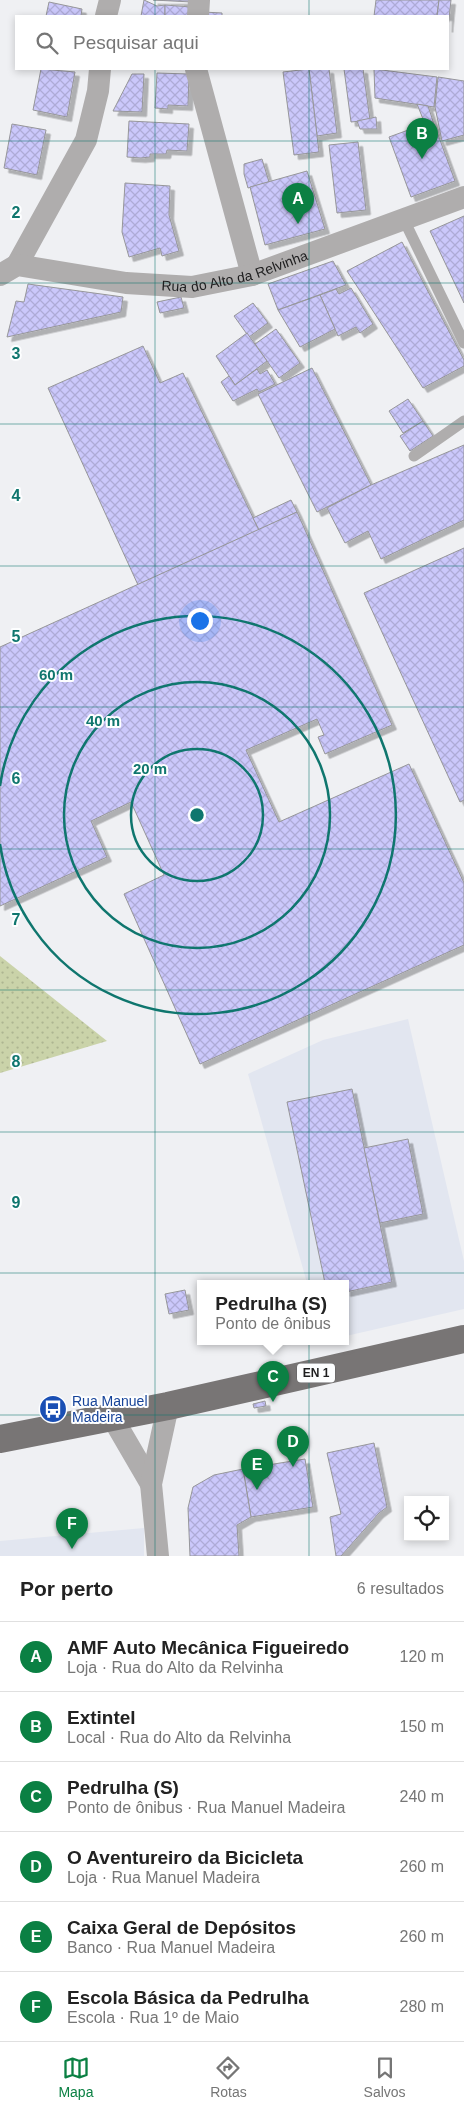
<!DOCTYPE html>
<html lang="pt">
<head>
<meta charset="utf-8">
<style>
	body { margin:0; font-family:Arial,sans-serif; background:#f2f2f2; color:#222 }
	.controls { position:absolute; right:15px; bottom:15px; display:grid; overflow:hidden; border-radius:0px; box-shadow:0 2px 8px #0003 }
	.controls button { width:45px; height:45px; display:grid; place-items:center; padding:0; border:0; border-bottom:1px solid #e0e0e0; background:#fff; color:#222; font:25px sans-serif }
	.you { position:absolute; left:199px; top:620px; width:18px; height:18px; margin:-12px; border:4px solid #fff; border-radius:50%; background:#1a73e8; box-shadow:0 0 0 8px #1a73e833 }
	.badge { display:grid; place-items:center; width:32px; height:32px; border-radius:50%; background:#0b8043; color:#fff; font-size:16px; font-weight:700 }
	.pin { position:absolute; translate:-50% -41px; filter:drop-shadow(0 1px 2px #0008) }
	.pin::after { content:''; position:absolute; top:26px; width:18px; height:15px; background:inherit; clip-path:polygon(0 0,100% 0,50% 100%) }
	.popup { position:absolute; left:197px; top:1280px; width:152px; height:65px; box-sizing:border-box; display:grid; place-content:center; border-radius:0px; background:#fff; filter:drop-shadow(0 1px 4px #0005); font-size:16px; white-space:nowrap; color:#767676 }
	.popup b { font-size:19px; color:#222 }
	.popup::after { content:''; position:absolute; left:50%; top:100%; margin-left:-10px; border:10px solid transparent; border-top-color:#fff }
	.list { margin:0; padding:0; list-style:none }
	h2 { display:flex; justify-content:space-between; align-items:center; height:65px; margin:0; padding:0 20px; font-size:21px }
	h2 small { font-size:16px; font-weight:400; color:#767676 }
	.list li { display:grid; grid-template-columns:32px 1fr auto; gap:15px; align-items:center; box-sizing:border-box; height:70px; padding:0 20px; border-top:1px solid #e0e0e0 }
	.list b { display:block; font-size:19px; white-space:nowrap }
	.list p { margin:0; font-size:16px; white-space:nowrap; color:#767676 }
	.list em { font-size:16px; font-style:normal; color:#767676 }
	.icon { flex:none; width:28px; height:28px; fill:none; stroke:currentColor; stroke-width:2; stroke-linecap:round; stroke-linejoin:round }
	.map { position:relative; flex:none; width:464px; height:1556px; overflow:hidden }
	.search { position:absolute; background:#fff; box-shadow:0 2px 8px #0003; left:15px; right:15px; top:15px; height:55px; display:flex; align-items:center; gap:12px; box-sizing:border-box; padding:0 18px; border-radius:0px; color:#767676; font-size:19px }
	.sheet { height:485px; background:#fff }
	nav { display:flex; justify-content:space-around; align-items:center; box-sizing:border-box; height:70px; border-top:1px solid #e0e0e0; background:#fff; font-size:14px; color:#767676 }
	nav a { display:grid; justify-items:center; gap:2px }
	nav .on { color:#0b8043 }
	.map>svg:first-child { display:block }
</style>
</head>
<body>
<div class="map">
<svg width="464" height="1556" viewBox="0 0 464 1556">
	<defs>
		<pattern id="grass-dots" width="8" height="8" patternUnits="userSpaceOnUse" patternTransform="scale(1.25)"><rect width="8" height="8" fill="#cad3a9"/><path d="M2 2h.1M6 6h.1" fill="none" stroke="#adb591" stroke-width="1.8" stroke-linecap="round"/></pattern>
		<pattern id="building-cross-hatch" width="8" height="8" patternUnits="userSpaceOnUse" patternTransform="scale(1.25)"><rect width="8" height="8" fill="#cbc8fb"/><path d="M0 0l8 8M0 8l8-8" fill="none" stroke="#aeabd7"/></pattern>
		<filter id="shadow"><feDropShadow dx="4.5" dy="4.5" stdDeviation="0" flood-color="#0004"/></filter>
	</defs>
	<rect width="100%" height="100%" fill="#eff0f3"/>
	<g fill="#e2e6f0">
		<polygon points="408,1019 464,1261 464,1309 346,1336 346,1283 307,1283 248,1074 323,1040"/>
		<polygon points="144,1528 144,1556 0,1556 0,1541"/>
	</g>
	<polygon fill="url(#grass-dots)" points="0,956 107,1041 0,1073"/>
	<g fill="url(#building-cross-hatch)" stroke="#969699" filter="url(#shadow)">
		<polygon points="144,0 157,6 165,5 165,16 141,16"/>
		<polygon points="153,0 192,0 192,2"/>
		<polygon points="376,0 439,0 437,16 374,16"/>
		<polygon points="439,0 451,0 448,28 448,16 437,16"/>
		<polygon points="49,2 82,9 81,16 46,16"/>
		<polygon points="165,5 191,7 191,16 165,16"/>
		<polygon points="203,12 222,13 222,16 203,16"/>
		<polygon points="41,69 75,72 67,117 33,110"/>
		<polygon points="309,69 329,69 337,133 317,136"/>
		<polygon points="309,69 319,152 294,155 283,72"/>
		<polygon points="344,69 363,69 370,120 351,122"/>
		<polygon points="374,69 437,77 434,107 375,98"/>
		<polygon points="157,73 189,74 188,106 168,105 168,109 155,108"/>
		<polygon points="132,74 144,74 142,112 113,111"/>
		<polygon points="438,77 464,81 464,135 442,141 435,107"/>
		<polygon points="417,104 428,106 433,121 425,124"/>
		<polygon points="376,117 377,129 360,129 357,121"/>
		<polygon points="129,121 189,124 187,151 167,150 166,154 150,154 150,157 141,158 127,157"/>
		<polygon points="433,121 455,181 411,197 389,137"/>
		<polygon points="12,124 46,130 37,175 4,168"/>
		<polygon points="358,142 366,210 337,213 329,145"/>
		<polygon points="262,159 269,182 248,188 244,174 244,164"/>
		<polygon points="307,171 325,229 265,245 250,187"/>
		<polygon points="125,183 170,186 169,215 179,251 162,256 160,248 129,257 122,232"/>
		<polygon points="464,216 464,303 430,231"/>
		<polygon points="402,242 464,360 464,366 423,388 347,271"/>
		<polygon points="333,261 346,285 278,310 268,284"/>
		<polygon points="28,284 123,297 121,312 7,337 16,301 24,302"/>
		<polygon points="351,288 373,324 360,333 356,327 338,336 320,295 336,289 339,294"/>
		<polygon points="320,295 335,329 300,347 278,310"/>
		<polygon points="181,297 184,308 160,313 157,302"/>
		<polygon points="253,303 268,323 249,337 234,316"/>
		<polygon points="276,329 300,363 279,378 255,344"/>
		<polygon points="247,333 267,361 235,385 216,356"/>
		<polygon points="143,346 160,383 183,373 259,530 138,585 48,388"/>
		<polygon points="312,368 371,485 317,512 258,394"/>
		<polygon points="257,369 260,374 267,370 275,384 259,392 257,389 233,401 221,382 229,376 235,385"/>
		<polygon points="408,399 423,421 403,433 389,411"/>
		<polygon points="423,421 433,436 410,451 400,436"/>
		<polygon points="464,445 464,520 381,559 368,531 345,543 327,508 371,485"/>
		<polygon points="291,500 297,512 259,530 253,518"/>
		<polygon points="297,512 392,725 325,754 318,737 324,735 317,719 246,750 279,822 409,764 464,883 464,945 200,1064 124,894 164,875 131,802 91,821 107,857 0,906 0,647"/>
		<polygon points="464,548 464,800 460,802 364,593"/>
		<polygon points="352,1089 392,1282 346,1292 346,1283 325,1283 287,1102"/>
		<polygon points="408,1139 423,1214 380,1223 364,1148"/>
		<polygon points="185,1290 189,1310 169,1314 165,1294"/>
		<polygon points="265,1401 266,1406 254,1408 253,1404"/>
		<polygon points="374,1443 387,1507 379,1513 341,1556 336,1556 330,1517 341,1514 327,1453"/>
		<polygon points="305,1459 313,1507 251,1517 243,1469"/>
		<polygon points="243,1469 251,1517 237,1525 239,1556 190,1556 188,1508 193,1487 214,1475"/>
	</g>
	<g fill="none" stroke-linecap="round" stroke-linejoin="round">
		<g stroke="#afadad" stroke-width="11">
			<polyline points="404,220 464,343"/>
			<polyline points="414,456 464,421"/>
		</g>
		<g stroke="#afadad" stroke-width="22">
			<polyline points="106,16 110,0"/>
			<polyline points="198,16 199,0"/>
			<polyline points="196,69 252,275"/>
			<polyline points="17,265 86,140 98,91 100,69"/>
			<path id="s1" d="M0,275L17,265L126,283L192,287L252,275L464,197"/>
			<polyline points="112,1417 151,1484"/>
			<polyline points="158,1556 151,1484 168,1406"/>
		</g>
		<polyline stroke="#787575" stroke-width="28" points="0,1439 168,1406 464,1339"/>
	</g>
	<path fill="none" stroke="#0f766e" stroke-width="1" stroke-opacity="0.55" d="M155,0V16M309,0V16M155,69V1556M309,69V1556M0,141H464M0,283H464M0,424H464M0,566H464M0,707H464M0,849H464M0,990H464M0,1132H464M0,1273H464M0,1415H464"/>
	<g fill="none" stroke="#0f766e" stroke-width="2.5">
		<circle cx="197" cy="815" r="66"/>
		<circle cx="197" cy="815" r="133"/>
		<path d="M0 786A199 199 0 1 1 0 844"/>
	</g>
	<defs>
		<g id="bus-disc" transform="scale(1.4375)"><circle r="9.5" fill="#1a4fb4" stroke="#fdfeff"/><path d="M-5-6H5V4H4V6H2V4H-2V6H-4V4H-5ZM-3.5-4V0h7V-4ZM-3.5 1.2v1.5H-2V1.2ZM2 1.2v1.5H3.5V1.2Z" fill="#fff"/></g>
	</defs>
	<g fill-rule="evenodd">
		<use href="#bus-disc" x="53" y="1409"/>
	</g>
	<g text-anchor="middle" stroke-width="4" stroke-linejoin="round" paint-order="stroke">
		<rect fill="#fdfeff" stroke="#616162" stroke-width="1" x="297" y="1363.5" width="38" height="19" rx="4"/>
		<g font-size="12" font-weight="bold" fill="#1e1e1f">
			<text x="316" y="1377">EN 1</text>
		</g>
		<g font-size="14" fill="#1e1e1f" stroke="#fdfeff">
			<text dy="5" stroke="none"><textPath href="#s1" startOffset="241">Rua do Alto da Relvinha</textPath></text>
		</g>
		<g font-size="14" fill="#164399" stroke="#fdfeff" text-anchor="start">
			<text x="72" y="1406">Rua Manuel<tspan x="72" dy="16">Madeira</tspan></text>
		</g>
	</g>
	<g font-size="16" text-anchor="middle" font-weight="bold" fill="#0f766e" stroke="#fdfeff" stroke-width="4" stroke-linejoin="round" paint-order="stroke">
		<text x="16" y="218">2</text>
		<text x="16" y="359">3</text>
		<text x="16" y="501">4</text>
		<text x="16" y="642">5</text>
		<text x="16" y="784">6</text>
		<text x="16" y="925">7</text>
		<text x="16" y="1067">8</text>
		<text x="16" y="1208">9</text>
	</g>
	<circle cx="197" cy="815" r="8" fill="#0f766e" stroke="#fdfeff" stroke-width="2.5"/>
	<g font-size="15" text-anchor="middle" font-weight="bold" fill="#0f766e" stroke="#fdfeff" stroke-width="4" stroke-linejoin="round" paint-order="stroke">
		<text x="56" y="680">60 m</text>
		<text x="103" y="726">40 m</text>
		<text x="150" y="774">20 m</text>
	</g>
</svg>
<div class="controls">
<button><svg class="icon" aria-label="locate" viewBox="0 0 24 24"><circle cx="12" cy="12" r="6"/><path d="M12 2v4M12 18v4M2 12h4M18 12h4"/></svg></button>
</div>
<div class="you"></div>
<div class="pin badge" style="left:298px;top:224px">A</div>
<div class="pin badge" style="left:422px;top:159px">B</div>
<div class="pin badge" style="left:273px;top:1402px">C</div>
<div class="popup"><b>Pedrulha (S)</b>Ponto de ônibus</div>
<div class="pin badge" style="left:293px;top:1467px">D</div>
<div class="pin badge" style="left:257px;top:1490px">E</div>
<div class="pin badge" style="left:72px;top:1549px">F</div>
<div class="search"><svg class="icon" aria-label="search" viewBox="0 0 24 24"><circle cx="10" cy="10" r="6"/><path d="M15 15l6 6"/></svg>Pesquisar aqui</div>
</div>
<section class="sheet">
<h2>Por perto<small>6 resultados</small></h2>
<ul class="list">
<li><span class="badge">A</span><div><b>AMF Auto Mecânica Figueiredo</b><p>Loja · Rua do Alto da Relvinha</p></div><em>120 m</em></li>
<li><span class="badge">B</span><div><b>Extintel</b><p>Local · Rua do Alto da Relvinha</p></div><em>150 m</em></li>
<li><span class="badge">C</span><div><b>Pedrulha (S)</b><p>Ponto de ônibus · Rua Manuel Madeira</p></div><em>240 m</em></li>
<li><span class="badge">D</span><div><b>O Aventureiro da Bicicleta</b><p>Loja · Rua Manuel Madeira</p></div><em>260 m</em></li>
<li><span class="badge">E</span><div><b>Caixa Geral de Depósitos</b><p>Banco · Rua Manuel Madeira</p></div><em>260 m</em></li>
<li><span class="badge">F</span><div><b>Escola Básica da Pedrulha</b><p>Escola · Rua 1º de Maio</p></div><em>280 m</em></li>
</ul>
</section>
<nav>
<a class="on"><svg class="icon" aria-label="map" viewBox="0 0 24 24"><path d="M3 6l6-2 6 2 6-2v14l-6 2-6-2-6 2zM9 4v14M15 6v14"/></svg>Mapa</a>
<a><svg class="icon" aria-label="directions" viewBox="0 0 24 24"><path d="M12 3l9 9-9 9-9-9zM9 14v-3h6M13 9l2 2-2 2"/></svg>Rotas</a>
<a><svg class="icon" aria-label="saved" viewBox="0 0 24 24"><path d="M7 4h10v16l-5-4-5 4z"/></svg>Salvos</a>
</nav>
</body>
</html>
